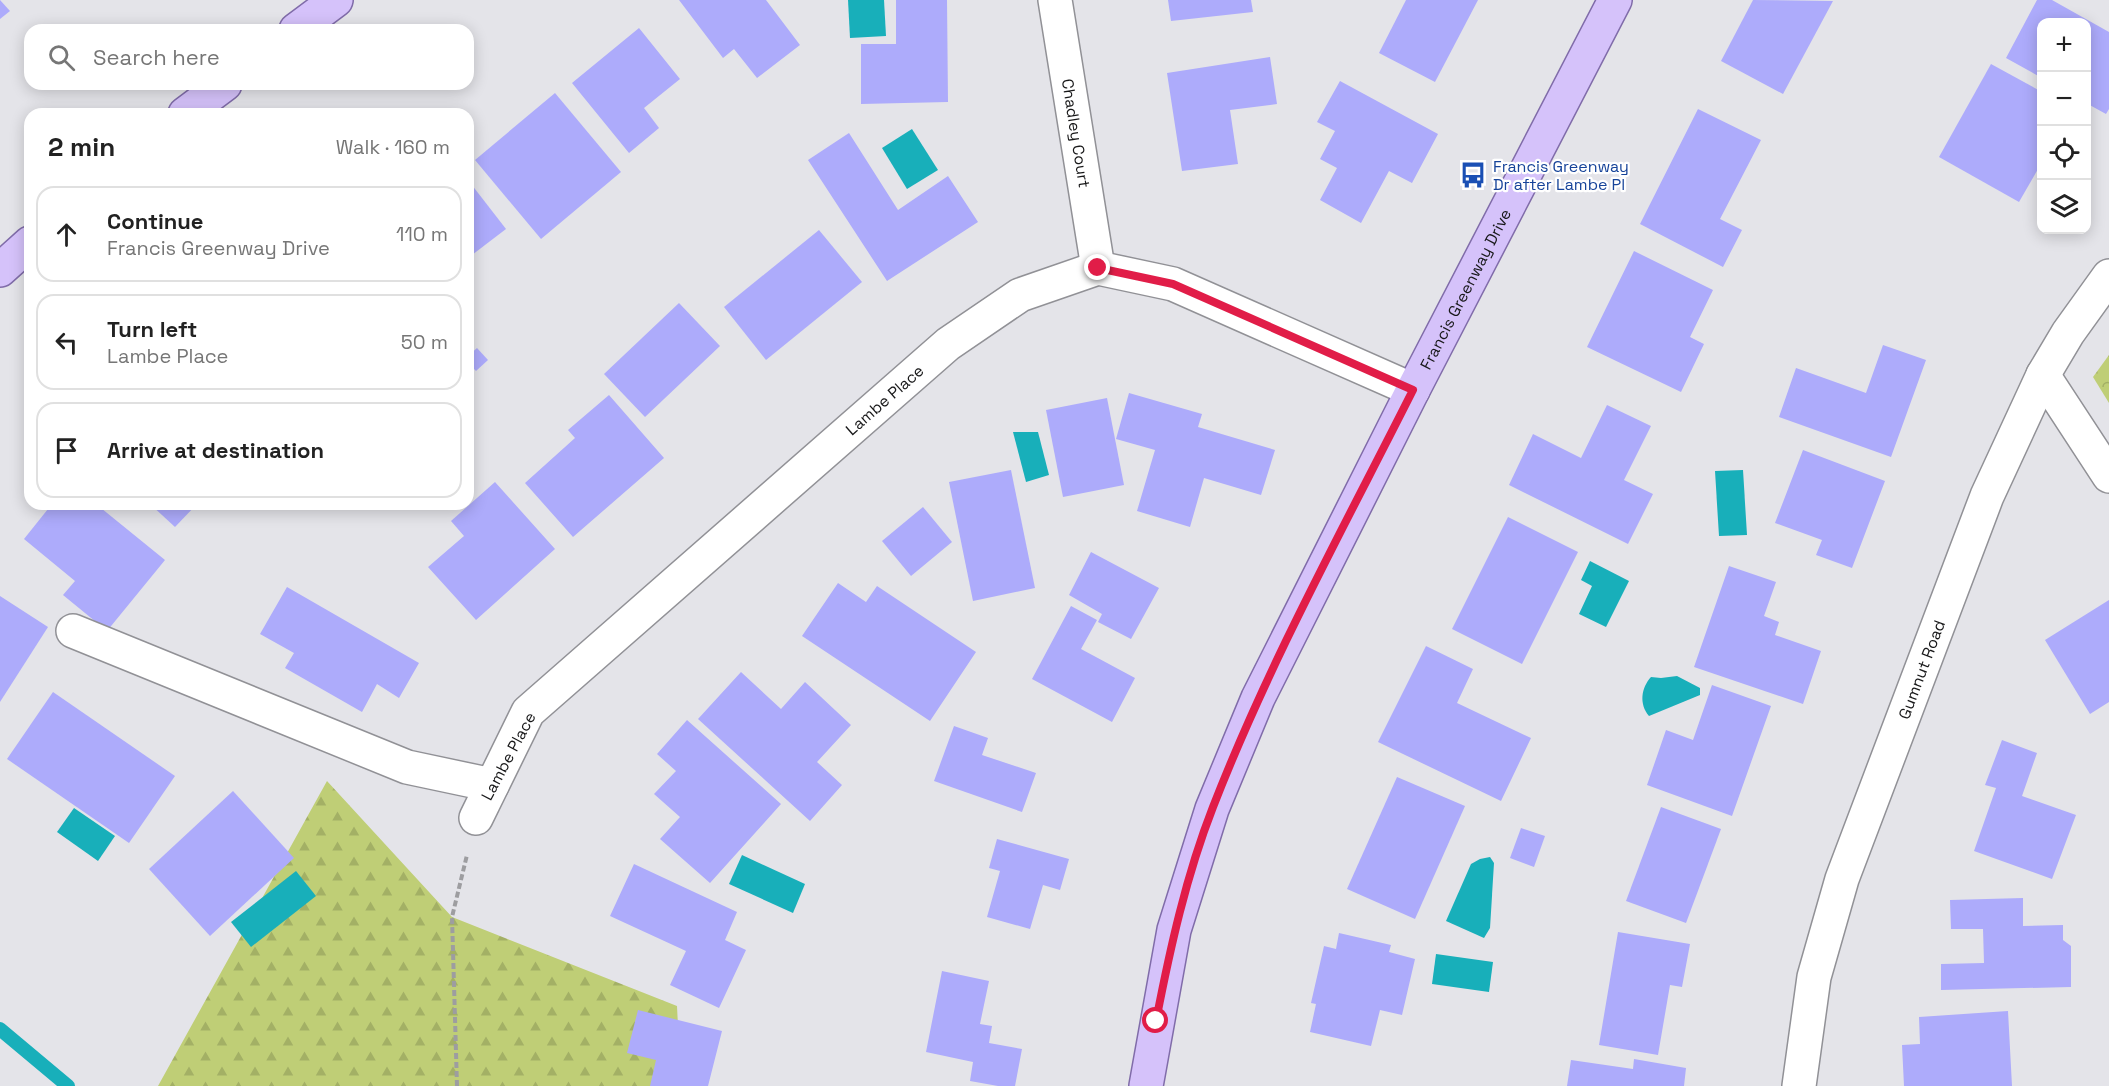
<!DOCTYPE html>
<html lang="en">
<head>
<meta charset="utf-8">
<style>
	body { margin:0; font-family:"Space Grotesk",sans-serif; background:#f6f6f6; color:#222 }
	.controls { position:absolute; right:18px; top:18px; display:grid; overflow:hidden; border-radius:12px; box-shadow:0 3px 15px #0003 }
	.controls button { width:54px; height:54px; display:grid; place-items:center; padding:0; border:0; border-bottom:2px solid #e0e0e0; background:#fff; color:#222; font:30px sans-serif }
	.stop { position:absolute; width:18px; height:18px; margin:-14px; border:4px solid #e11d48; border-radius:50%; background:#fff }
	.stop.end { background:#e11d48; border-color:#fff; box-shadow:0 2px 6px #0008 }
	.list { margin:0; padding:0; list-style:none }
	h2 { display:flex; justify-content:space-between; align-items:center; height:78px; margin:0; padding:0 24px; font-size:26px }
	h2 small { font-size:20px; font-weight:400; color:#767676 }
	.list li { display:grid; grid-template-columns:39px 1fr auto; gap:18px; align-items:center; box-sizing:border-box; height:96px; margin:0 12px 12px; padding:0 12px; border:2px solid #e0e0e0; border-radius:18px }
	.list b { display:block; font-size:22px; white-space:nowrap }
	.list p { margin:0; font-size:20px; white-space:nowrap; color:#767676 }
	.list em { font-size:20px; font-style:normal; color:#767676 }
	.icon { flex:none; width:33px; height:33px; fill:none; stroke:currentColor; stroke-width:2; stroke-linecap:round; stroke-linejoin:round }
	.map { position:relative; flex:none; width:2109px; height:1086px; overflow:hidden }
	.search { position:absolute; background:#fff; box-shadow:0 3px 15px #0003; left:24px; top:24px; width:450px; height:66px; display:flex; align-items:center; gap:15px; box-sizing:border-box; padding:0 21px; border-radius:18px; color:#767676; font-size:22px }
	.panel { position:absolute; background:#fff; box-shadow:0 3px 15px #0003; left:24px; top:108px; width:450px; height:402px; border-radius:18px }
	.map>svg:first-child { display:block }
</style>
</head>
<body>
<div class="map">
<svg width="2109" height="1086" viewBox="0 0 2109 1086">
	<defs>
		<pattern id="forest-firs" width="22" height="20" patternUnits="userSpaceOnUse" patternTransform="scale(1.5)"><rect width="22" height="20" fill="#bfce76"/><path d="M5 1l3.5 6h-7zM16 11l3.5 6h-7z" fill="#a3b065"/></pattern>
		<pattern id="park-crowns" width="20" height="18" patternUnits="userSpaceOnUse" patternTransform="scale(1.5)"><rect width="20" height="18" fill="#bfce76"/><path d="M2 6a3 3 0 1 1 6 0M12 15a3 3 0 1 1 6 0" fill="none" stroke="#a3b065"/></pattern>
	</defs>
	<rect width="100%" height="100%" fill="#e4e4e9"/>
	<polygon fill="url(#forest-firs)" points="327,781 452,917 677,1006 681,1086 158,1086"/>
	<polygon fill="url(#park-crowns)" points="2109,355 2109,403 2093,377"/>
	<g fill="#18afba">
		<polygon points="848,0 884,0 886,36 850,38"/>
		<polygon points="912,129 938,170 907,189 882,148"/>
		<polygon points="1013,432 1038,432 1049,475 1026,482"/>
		<polygon points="1743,470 1747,535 1719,536 1715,471"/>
		<polygon points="1590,561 1629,581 1606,627 1579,614 1592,586 1581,580"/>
		<path d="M1677,676L1700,688V695L1649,716C1639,704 1641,688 1651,677L1661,678Z"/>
		<polygon points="74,808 115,836 98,861 57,832"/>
		<polygon points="742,855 805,884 793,913 729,884"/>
		<polygon points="1490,857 1494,863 1490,928 1484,938 1446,921 1471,864 1480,859"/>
		<polygon points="296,871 316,896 251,947 231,922"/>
		<polygon points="1436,954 1493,962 1489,992 1432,984"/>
	</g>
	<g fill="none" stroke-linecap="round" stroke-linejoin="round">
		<polyline stroke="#18afba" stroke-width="14" points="0,1029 68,1086"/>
	</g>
	<g fill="#adabfb">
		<polygon points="0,0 10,11 0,19"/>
		<polygon points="679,0 766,0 800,45 757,78 734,49 723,58"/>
		<polygon points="896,0 947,0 948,102 861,104 861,44 896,44"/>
		<polygon points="1168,0 1251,0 1253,12 1171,21"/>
		<polygon points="1406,0 1478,0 1435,82 1379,53"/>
		<polygon points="1753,0 1833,1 1783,94 1721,61"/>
		<polygon points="2037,0 2052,0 2109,32 2109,109 2106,114 2086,103 2086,22 2042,22 2042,78 2006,58"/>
		<polygon points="639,28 680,79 644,108 659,128 629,153 572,83"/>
		<polygon points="1270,57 1277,104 1230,110 1238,164 1182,171 1167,73"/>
		<polygon points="1991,64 2042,92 2042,162 2019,202 1939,157"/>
		<polygon points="1340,81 1438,134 1412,183 1389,171 1361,223 1320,200 1337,168 1320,159 1335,131 1317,122"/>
		<polygon points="555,93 621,172 541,239 475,160"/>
		<polygon points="1698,109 1761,140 1720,219 1742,230 1723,267 1640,224"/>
		<polygon points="849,133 898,210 948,176 978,222 887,281 808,160"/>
		<polygon points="468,180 506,229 468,258"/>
		<polygon points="819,230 862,282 766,360 724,307"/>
		<polygon points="1634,251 1713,290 1690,337 1704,344 1681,392 1587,347"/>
		<polygon points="679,303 720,346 645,417 604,374"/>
		<polygon points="1883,345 1926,360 1891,457 1779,417 1796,368 1866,393"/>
		<polygon points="477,348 488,360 476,371 468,363 468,356"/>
		<polygon points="1129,393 1202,414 1198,427 1275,450 1261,495 1204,478 1190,527 1137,511 1155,450 1116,439"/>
		<polygon points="609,395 664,458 573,537 525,483 575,438 568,430"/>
		<polygon points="1107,398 1124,485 1063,497 1046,410"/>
		<polygon points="1607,405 1651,426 1624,480 1653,494 1628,544 1509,485 1533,434 1581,458"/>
		<polygon points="1803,450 1885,481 1852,568 1816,555 1822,540 1775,523"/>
		<polygon points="1011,470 1035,588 973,601 949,482"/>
		<polygon points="495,482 555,549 476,620 428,567 464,536 451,521"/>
		<polygon points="52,504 96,504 165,560 107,631 63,595 75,581 24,539"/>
		<polygon points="150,504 197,504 175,527"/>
		<polygon points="923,507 952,542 911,576 882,541"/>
		<polygon points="1508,517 1578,552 1522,664 1452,629"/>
		<polygon points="1091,552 1159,588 1131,639 1098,622 1102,614 1069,595"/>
		<polygon points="1729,566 1776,582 1764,616 1779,622 1775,635 1821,651 1803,704 1694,667"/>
		<polygon points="838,583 866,602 877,586 976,652 930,721 802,636"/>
		<polygon points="287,587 419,663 399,698 377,684 362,712 285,668 294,653 260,634"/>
		<polygon points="0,596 48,627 0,702"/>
		<polygon points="2109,600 2109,702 2090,714 2045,640"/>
		<polygon points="1071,606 1097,620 1081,649 1135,678 1112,722 1032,679"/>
		<polygon points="1426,646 1473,669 1457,703 1531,738 1501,801 1378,742"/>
		<polygon points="741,672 781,709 805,682 851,725 817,762 842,785 810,821 698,719"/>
		<polygon points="1712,685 1771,706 1732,816 1647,785 1666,730 1693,740"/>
		<polygon points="53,692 175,776 129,843 7,759"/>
		<polygon points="687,720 781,804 710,883 660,839 680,817 654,794 676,771 657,754"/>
		<polygon points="954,726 988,738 982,755 1036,773 1022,812 934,781"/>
		<polygon points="2002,740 2037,753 2022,796 2076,815 2052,879 1974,851 1996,788 1985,785"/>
		<polygon points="1397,777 1465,806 1415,919 1347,889"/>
		<polygon points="233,791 294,858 210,936 149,869"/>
		<polygon points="1661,807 1721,829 1686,923 1626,901"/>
		<polygon points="1521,828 1545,836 1534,867 1510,858"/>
		<polygon points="997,839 1069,859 1060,890 1043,885 1030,929 987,917 1000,871 989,868"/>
		<polygon points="634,864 737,912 725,940 746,950 719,1008 670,985 686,951 610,916"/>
		<polygon points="2023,898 2023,926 2063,925 2063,940 2071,946 2071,987 1941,990 1941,964 1984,963 1983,929 1951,929 1950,900"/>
		<polygon points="1618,932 1690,944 1682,987 1670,985 1658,1055 1599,1045"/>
		<polygon points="1339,933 1391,945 1389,952 1415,959 1402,1015 1380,1010 1371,1046 1310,1032 1316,1004 1311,1003 1324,946 1336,949"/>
		<polygon points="942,971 989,981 980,1024 992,1026 989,1043 1022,1049 1015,1086 998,1086 970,1081 973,1062 926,1052"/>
		<polygon points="638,1010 722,1031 708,1086 650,1086 656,1060 627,1053"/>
		<polygon points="2008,1011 2012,1086 1904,1086 1902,1045 1920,1044 1919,1017"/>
		<polygon points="1634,1059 1686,1068 1684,1086 1567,1086 1571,1060 1633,1069"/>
	</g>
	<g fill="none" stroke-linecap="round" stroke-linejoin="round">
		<g stroke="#919196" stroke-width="36">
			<g id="minor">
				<path id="s1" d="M1055,0L1098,268"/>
				<polyline points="2043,375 2109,476"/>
				<polyline points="73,631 407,767 492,785"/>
				<path id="s2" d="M476,818L528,712L948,344L1020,295L1098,268L1173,284L1413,390"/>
				<path id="s3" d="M1799,1086L1814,977L1842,879L1987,496L2043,375L2068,333L2109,276"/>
			</g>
		</g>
		<g stroke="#806ca9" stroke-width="36">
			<g id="major">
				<polyline points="296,30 336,0"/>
				<polyline points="185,114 225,84"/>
				<polyline points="0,270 30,243"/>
				<path id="s4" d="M1146,1086L1174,930L1212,809L1258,698L1413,390L1615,0"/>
			</g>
		</g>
		<polyline stroke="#9d9da0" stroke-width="4" stroke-dasharray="6 3" stroke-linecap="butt" points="457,1086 452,917 467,855"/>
		<use href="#minor" stroke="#fff" stroke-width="33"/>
		<use href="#major" stroke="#d5c2fa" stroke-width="33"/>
	</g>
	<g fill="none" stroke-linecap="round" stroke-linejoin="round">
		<path stroke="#e11d48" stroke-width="8" d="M1098,268L1173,284L1413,390C1344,527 1269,663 1213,807C1186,876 1170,949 1156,1021"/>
	</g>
	<defs>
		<g id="bus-bare" transform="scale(2.07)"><path d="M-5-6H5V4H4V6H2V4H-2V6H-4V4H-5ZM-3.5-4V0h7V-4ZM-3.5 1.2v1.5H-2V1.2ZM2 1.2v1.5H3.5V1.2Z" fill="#1a4fb4" stroke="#fff" stroke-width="2.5" paint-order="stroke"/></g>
	</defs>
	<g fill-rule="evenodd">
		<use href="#bus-bare" x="1473" y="175"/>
	</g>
	<g text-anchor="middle" stroke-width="4.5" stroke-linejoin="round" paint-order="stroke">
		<g font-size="16" fill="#171718" stroke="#fff">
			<text dy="6" stroke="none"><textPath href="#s1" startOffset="135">Chadley Court</textPath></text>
			<text dy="6" stroke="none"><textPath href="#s4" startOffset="864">Francis Greenway Drive</textPath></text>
			<text dy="6" stroke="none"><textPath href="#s2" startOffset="592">Lambe Place</textPath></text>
			<text dy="6" stroke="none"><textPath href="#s3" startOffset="436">Gumnut Road</textPath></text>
			<text transform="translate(508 756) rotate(-62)" y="6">Lambe Place</text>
		</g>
		<g font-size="16" fill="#164399" stroke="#fff" text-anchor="start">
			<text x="1493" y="172">Francis Greenway<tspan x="1493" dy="18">Dr after Lambe Pl</tspan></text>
		</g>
	</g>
</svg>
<div class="controls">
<button>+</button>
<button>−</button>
<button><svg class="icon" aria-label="locate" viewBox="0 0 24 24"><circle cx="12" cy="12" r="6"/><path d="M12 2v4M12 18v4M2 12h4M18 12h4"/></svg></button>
<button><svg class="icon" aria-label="layers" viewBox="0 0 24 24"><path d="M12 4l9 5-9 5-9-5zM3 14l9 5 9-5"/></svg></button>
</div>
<div class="stop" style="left:1156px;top:1021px"></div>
<div class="stop end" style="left:1098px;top:268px"></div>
<div class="search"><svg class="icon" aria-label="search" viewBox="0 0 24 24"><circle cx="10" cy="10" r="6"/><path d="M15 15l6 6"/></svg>Search here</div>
<section class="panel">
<h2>2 min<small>Walk · 160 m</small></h2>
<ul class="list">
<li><svg class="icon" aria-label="ahead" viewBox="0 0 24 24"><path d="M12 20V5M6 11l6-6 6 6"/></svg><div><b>Continue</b><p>Francis Greenway Drive</p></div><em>110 m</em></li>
<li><svg class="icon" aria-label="left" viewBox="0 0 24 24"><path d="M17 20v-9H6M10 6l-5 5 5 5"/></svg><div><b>Turn left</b><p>Lambe Place</p></div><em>50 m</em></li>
<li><svg class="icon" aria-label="arrive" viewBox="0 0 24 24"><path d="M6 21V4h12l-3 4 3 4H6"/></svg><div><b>Arrive at destination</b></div></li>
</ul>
</section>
</div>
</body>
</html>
